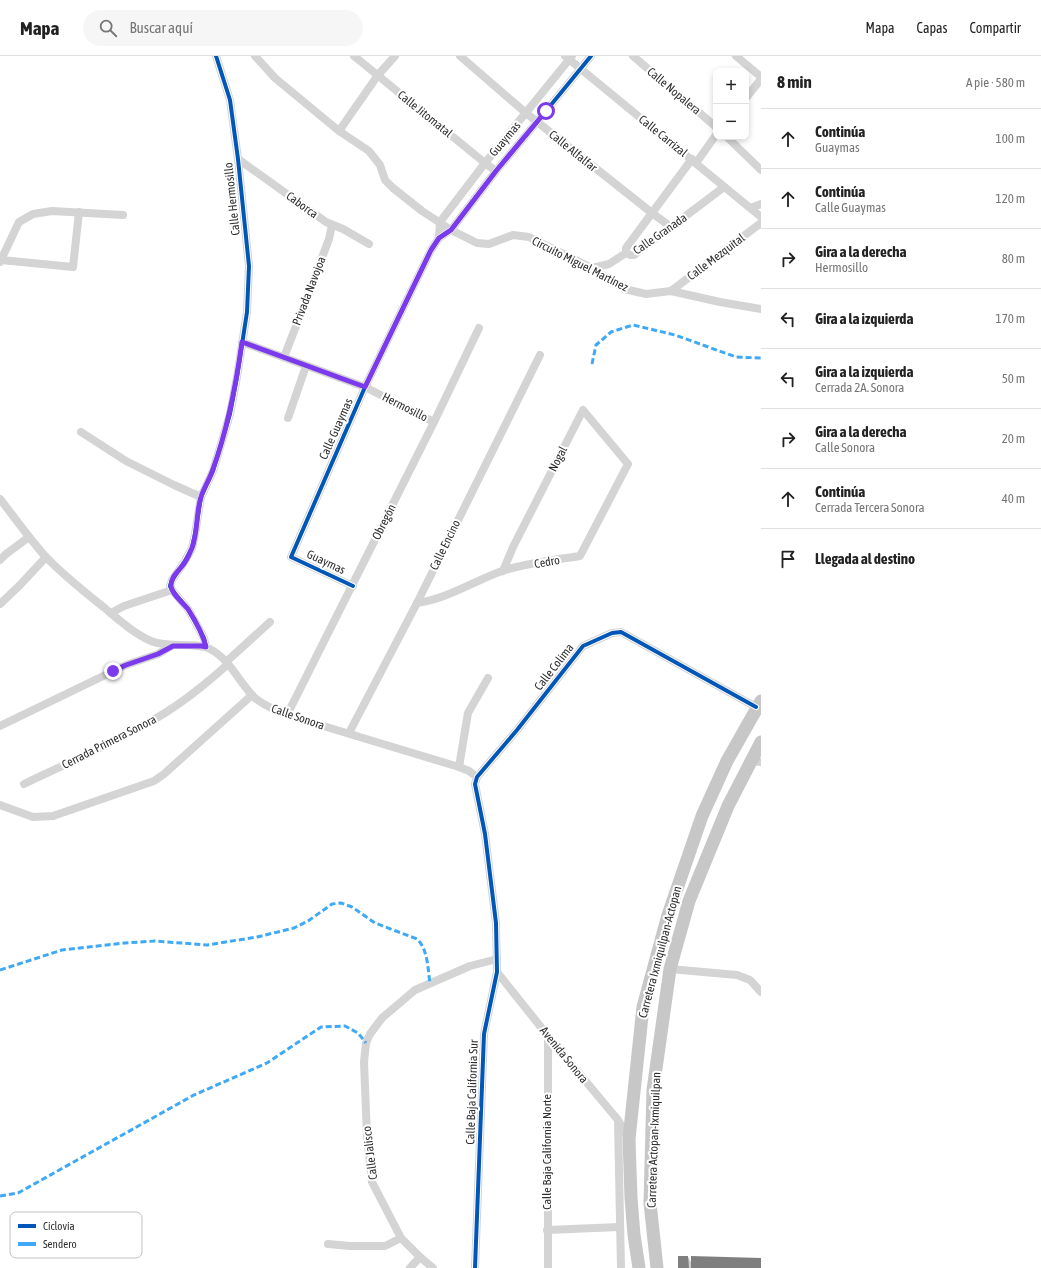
<!DOCTYPE html>
<html lang="es">
<head>
<meta charset="utf-8">
<style>
	body { margin:0; font-family:"Asap Condensed",sans-serif; background:#f6f6f6; color:#222 }
	.controls { position:absolute; right:12px; top:12px; display:grid; overflow:hidden; border-radius:8px; box-shadow:0 2px 6px #0003 }
	.controls button { width:36px; height:36px; display:grid; place-items:center; padding:0; border:0; border-bottom:1px solid #e0e0e0; background:#fff; color:#222; font:20px sans-serif }
	.stop { position:absolute; width:12px; height:12px; margin:-9px; border:3px solid #7c3aed; border-radius:50%; background:#fff }
	.stop.end { background:#7c3aed; border-color:#fff; box-shadow:0 1px 4px #0008 }
	.list { margin:0; padding:0; list-style:none }
	h2 { display:flex; justify-content:space-between; align-items:center; height:52px; margin:0; padding:0 16px; font-size:17px }
	h2 small { font-size:13px; font-weight:400; color:#767676 }
	.list li { display:grid; grid-template-columns:26px 1fr auto; gap:12px; align-items:center; box-sizing:border-box; height:60px; padding:0 16px; border-top:1px solid #e0e0e0 }
	.list b { display:block; font-size:15px; white-space:nowrap }
	.list p { margin:0; font-size:13px; white-space:nowrap; color:#767676 }
	.list em { font-size:13px; font-style:normal; color:#767676 }
	.icon { flex:none; width:22px; height:22px; fill:none; stroke:currentColor; stroke-width:2; stroke-linecap:round; stroke-linejoin:round }
	.map { position:relative; flex:none; width:761px; height:1212px; overflow:hidden }
	header { display:flex; align-items:center; gap:24px; box-sizing:border-box; height:56px; padding:0 20px; background:#fff; border-bottom:1px solid #e0e0e0 }
	header strong { font-size:19px }
	nav { display:flex; gap:22px; margin-inline-start:auto; font-size:14px }
	.search { width:280px; height:36px; background:#f6f6f6; display:flex; align-items:center; gap:10px; box-sizing:border-box; padding:0 14px; border-radius:22px; color:#767676; font-size:15px }
	main { display:flex }
	aside { flex:1; background:#fff }
	.map>svg:first-child { display:block }
</style>
</head>
<body>
<header>
<strong>Mapa</strong>
<div class="search"><svg class="icon" aria-label="search" viewBox="0 0 24 24"><circle cx="10" cy="10" r="6"/><path d="M15 15l6 6"/></svg>Buscar aquí</div>
<nav><a>Mapa</a><a>Capas</a><a>Compartir</a></nav>
</header>
<main>
<div class="map">
<svg width="761" height="1212" viewBox="0 0 761 1212">
	<rect width="100%" height="100%" fill="#fff"/>
	<polygon fill="#0003" points="688,1201 692,1208 761,1203 761,1212 679,1212"/>
	<g fill="#7f7f7f">
		<polygon points="678,1200 688,1200 689,1212 678,1212"/>
		<polygon points="691,1200 761,1202 761,1212 691,1212"/>
	</g>
	<g fill="none" stroke-linecap="round" stroke-linejoin="round">
		<g stroke="#d4d4d4" stroke-width="8">
			<polyline points="255,0 275,22 339,75 369,95 380,109 385,124 393,132 422,155 451,174 477,187 489,188 513,179 529,181 592,212 624,233 646,238 671,235 720,246 761,253"/>
			<polyline points="354,0 485,107 496,115"/>
			<polyline points="460,0 526,57 652,157 671,171"/>
			<polyline points="565,0 761,161"/>
			<polyline points="633,0 716,71"/>
			<polyline points="736,0 761,21"/>
			<polyline points="746,42 761,23"/>
			<polyline points="339,75 378,19 395,0"/>
			<polyline points="727,81 761,114"/>
			<polyline points="238,103 326,166 343,173 369,188"/>
			<polyline points="696,107 716,79"/>
			<polyline points="750,152 761,148"/>
			<polyline points="439,182 440,166 485,107 572,0"/>
			<polyline points="626,197 626,192 629,188 692,103"/>
			<polyline points="1,204 73,211 79,156"/>
			<polyline points="0,206 19,166 33,158 52,155 123,159"/>
			<polyline points="592,212 609,208 626,197 630,199 634,199 724,131"/>
			<polyline points="671,235 761,167"/>
			<polyline points="242,286 365,331 434,366"/>
			<polyline points="284,301 300,260 329,183 332,169"/>
			<polyline points="288,362 306,310"/>
			<polyline points="81,376 126,405 174,429 201,441"/>
			<path d="M0,443C15,462 29,482 45,500C64,520 86,537 107,554C120,565 135,578 151,585C171,593 194,585 210,593C231,604 239,627 255,642C264,650 276,654 287,659L459,711L469,715L477,721"/>
			<polyline points="0,504 6,498 29,481"/>
			<polyline points="353,530 291,501 365,331 431,194 439,182 451,174 496,115 537,66 591,0"/>
			<path d="M417,547C447,543 474,525 502,515C527,507 554,504 580,500L628,408L583,354L513,491L503,515"/>
			<polyline points="0,548 20,529 46,501"/>
			<polyline points="111,557 124,550 172,534"/>
			<polyline points="206,591 204,582 188,553 172,534 170,530 172,524 185,505 192,492 195,478 201,441 213,415 230,358 237,321 247,256 249,210 238,103 230,44 216,0"/>
			<polyline points="226,606 270,566"/>
			<polyline points="287,659 434,366 479,272"/>
			<polyline points="0,670 126,609 158,598 173,589"/>
			<polyline points="349,677 417,547 540,299"/>
			<polyline points="751,705 761,706"/>
			<polyline points="459,711 468,657 488,622"/>
			<path d="M24,728C70,706 117,686 160,660C185,645 207,627 228,608"/>
			<polyline points="0,749 33,761 53,760 154,725 164,718 252,639"/>
			<polyline points="670,913 737,919 750,924 761,936"/>
			<polyline points="497,916 548,980 618,1064 629,1083"/>
			<polyline points="618,1065 621,1212"/>
			<polyline points="547,1174 619,1171"/>
			<polyline points="328,1188 350,1190 385,1190 401,1182"/>
			<polyline points="410,1212 420,1201"/>
			<polyline points="433,1212 420,1201 401,1182 372,1126 367,1080 364,1006 366,987 370,978 382,962 415,934 470,910 497,903"/>
			<polyline points="475,1212 484,978 497,916 496,867 485,778 475,728 477,721 517,674 583,590 612,577 621,576 756,651"/>
			<polyline points="548,1212 548,980"/>
		</g>
		<g stroke="#c7c7c7" stroke-width="13">
			<polyline points="639,1212 634,1179 631,1142 629,1083 643,951 668,859 702,760 727,705 761,645"/>
			<polyline points="657,1212 650,1147 653,1034 670,913 689,845 728,750 761,686"/>
		</g>
		<g stroke="#3fa9f5" stroke-width="3" stroke-dasharray="6 3" stroke-linecap="butt">
			<polyline points="592,308 596,289 611,276 633,269 675,279 736,301 761,302"/>
			<path d="M0,914L62,894L125,887L155,885L207,889L257,881L294,872L308,865L332,848L341,847L352,851L375,867L417,883C428,893 428,914 430,928"/>
			<polyline points="0,1140 18,1137 194,1039 267,1007 321,971 345,970 358,977 366,987"/>
		</g>
		<g stroke="#fff" stroke-width="6">
			<g id="cycleway">
				<polyline points="353,530 291,501 365,331 431,194 439,182 451,174 496,115 537,66 591,0"/>
				<polyline points="206,591 204,582 188,553 172,534 170,530 172,524 185,505 192,492 195,478 201,441 213,415 230,358 237,321 247,256 249,210 238,103 230,44 216,0"/>
				<polyline points="475,1212 484,978 497,916 496,867 485,778 475,728 477,721 517,674 583,590 612,577 621,576 756,651"/>
			</g>
		</g>
		<use href="#cycleway" stroke="#0057b8" stroke-width="4"/>
	</g>
	<g fill="none" stroke-linecap="round" stroke-linejoin="round">
		<path stroke="#7c3aed" stroke-width="5" d="M113,615L126,609L158,598L173,590H202L206,591C203,578 195,564 188,553C183,547 170,536 171,529C171,520 181,513 185,506C188,502 190,496 192,492C198,476 196,457 201,441C204,431 210,423 213,413C228,372 236,329 242,286L365,331L431,194L439,182L451,174L496,115L546,55"/>
	</g>
	<g text-anchor="middle" stroke-width="4" stroke-linejoin="round" paint-order="stroke">
		<g font-size="12" fill="#2f2f2f" stroke="#fff">
			<text transform="translate(674 35) rotate(40)" y="4">Calle Nopalera</text>
			<text transform="translate(425 58) rotate(39)" y="4">Calle Jitomatal</text>
			<text transform="translate(663 80) rotate(39)" y="4">Calle Carrizal</text>
			<text transform="translate(505 83) rotate(-50)" y="4">Guaymas</text>
			<text transform="translate(573 95) rotate(39)" y="4">Calle Alfalfar</text>
			<text transform="translate(232 143) rotate(-96)" y="4">Calle Hermosillo</text>
			<text transform="translate(302 149) rotate(36)" y="4">Caborca</text>
			<text transform="translate(660 178) rotate(-35)" y="4">Calle Granada</text>
			<text transform="translate(716 201) rotate(-37)" y="4">Calle Mezquital</text>
			<text transform="translate(580 208) rotate(27)" y="4">Circuito Miguel Martínez</text>
			<text transform="translate(309 235) rotate(-69)" y="4">Privada Navojoa</text>
			<text transform="translate(405 351) rotate(27)" y="4">Hermosillo</text>
			<text transform="translate(336 373) rotate(-66)" y="4">Calle Guaymas</text>
			<text transform="translate(558 403) rotate(-63)" y="4">Nogal</text>
			<text transform="translate(384 466) rotate(-63)" y="4">Obregón</text>
			<text transform="translate(445 489) rotate(-64)" y="4">Calle Encino</text>
			<text transform="translate(326 506) rotate(25)" y="4">Guaymas</text>
			<text transform="translate(547 506) rotate(-10)" y="4">Cedro</text>
			<text transform="translate(554 611) rotate(-52)" y="4">Calle Colima</text>
			<text transform="translate(298 661) rotate(19)" y="4">Calle Sonora</text>
			<text transform="translate(109 686) rotate(-27)" y="4">Cerrada Primera Sonora</text>
			<text transform="translate(660 896) rotate(-75)" y="4">Carretera Ixmiquilpan-Actopan</text>
			<text transform="translate(564 999) rotate(51)" y="4">Avenida Sonora</text>
			<text transform="translate(472 1036) rotate(-88)" y="4">Calle Baja California Sur</text>
			<text transform="translate(654 1084) rotate(-88)" y="4">Carretera Actopan-Ixmiquilpan</text>
			<text transform="translate(547 1096) rotate(-90)" y="4">Calle Baja California Norte</text>
			<text transform="translate(370 1097) rotate(-97)" y="4">Calle Jalisco</text>
		</g>
	</g>
	<rect x="10" y="1156" width="132" height="46" rx="6" fill="#fff" stroke="#c1c1c1" stroke-width="1"/>
	<rect x="18" y="1168" width="18" height="4" fill="#0057b8"/>
	<rect x="18" y="1186" width="18" height="4" fill="#3fa9f5"/>
	<g font-size="11" fill="#2f2f2f">
		<text x="43" y="1174">Ciclovía</text>
		<text x="43" y="1192">Sendero</text>
	</g>
</svg>
<div class="controls">
<button>+</button>
<button>−</button>
</div>
<div class="stop" style="left:546px;top:55px"></div>
<div class="stop end" style="left:113px;top:615px"></div>
</div>
<aside>
<h2>8 min<small>A pie · 580 m</small></h2>
<ul class="list">
<li><svg class="icon" aria-label="ahead" viewBox="0 0 24 24"><path d="M12 20V5M6 11l6-6 6 6"/></svg><div><b>Continúa</b><p>Guaymas</p></div><em>100 m</em></li>
<li><svg class="icon" aria-label="ahead" viewBox="0 0 24 24"><path d="M12 20V5M6 11l6-6 6 6"/></svg><div><b>Continúa</b><p>Calle Guaymas</p></div><em>120 m</em></li>
<li><svg class="icon" aria-label="right" viewBox="0 0 24 24"><path d="M7 20v-9h11M14 6l5 5-5 5"/></svg><div><b>Gira a la derecha</b><p>Hermosillo</p></div><em>80 m</em></li>
<li><svg class="icon" aria-label="left" viewBox="0 0 24 24"><path d="M17 20v-9H6M10 6l-5 5 5 5"/></svg><div><b>Gira a la izquierda</b></div><em>170 m</em></li>
<li><svg class="icon" aria-label="left" viewBox="0 0 24 24"><path d="M17 20v-9H6M10 6l-5 5 5 5"/></svg><div><b>Gira a la izquierda</b><p>Cerrada 2A. Sonora</p></div><em>50 m</em></li>
<li><svg class="icon" aria-label="right" viewBox="0 0 24 24"><path d="M7 20v-9h11M14 6l5 5-5 5"/></svg><div><b>Gira a la derecha</b><p>Calle Sonora</p></div><em>20 m</em></li>
<li><svg class="icon" aria-label="ahead" viewBox="0 0 24 24"><path d="M12 20V5M6 11l6-6 6 6"/></svg><div><b>Continúa</b><p>Cerrada Tercera Sonora</p></div><em>40 m</em></li>
<li><svg class="icon" aria-label="arrive" viewBox="0 0 24 24"><path d="M6 21V4h12l-3 4 3 4H6"/></svg><div><b>Llegada al destino</b></div></li>
</ul>
</aside>
</main>
</body>
</html>
